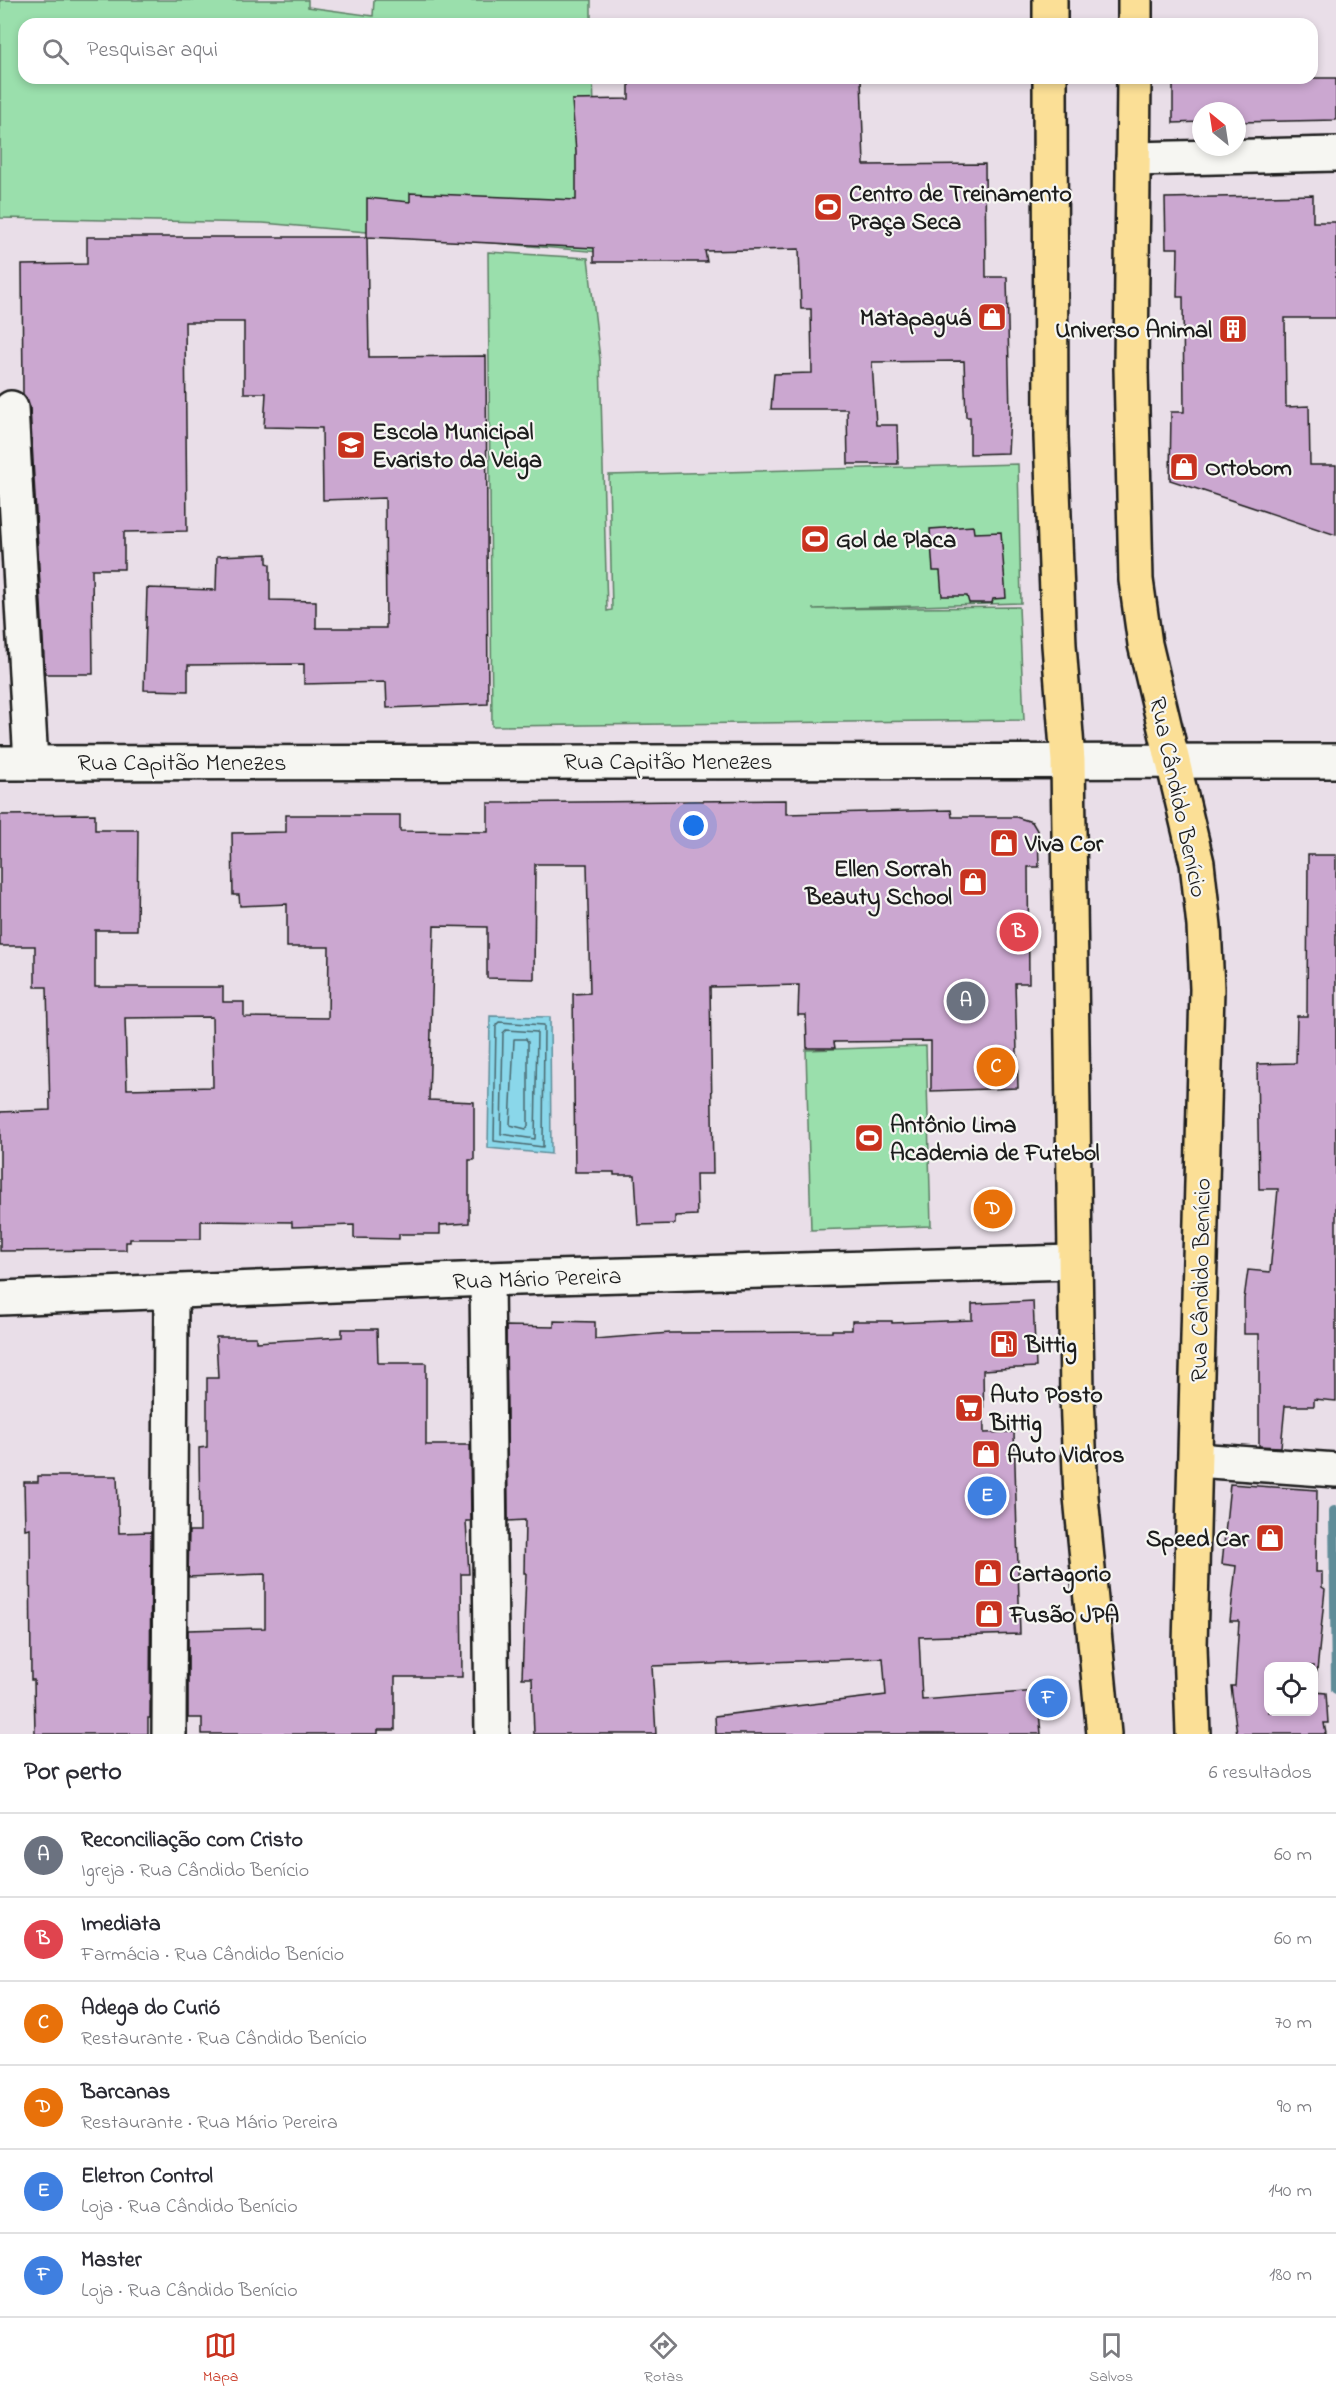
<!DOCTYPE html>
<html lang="pt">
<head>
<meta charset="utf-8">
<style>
	body { margin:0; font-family:"Indie Flower",sans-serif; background:#f7f7f7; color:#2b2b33 }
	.controls { position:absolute; right:18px; bottom:18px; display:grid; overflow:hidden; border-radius:12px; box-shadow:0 3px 9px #0003 }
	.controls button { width:54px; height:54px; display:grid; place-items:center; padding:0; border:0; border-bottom:2px solid #e1e1e2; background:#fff; color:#2b2b33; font:30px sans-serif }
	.compass { position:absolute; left:1192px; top:102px; width:54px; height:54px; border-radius:50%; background:#fff; box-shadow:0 3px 9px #0003; rotate:330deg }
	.you { position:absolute; left:694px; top:826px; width:21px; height:21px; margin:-15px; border:4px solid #fff; border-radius:50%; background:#1a73e8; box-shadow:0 0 0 9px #1a73e833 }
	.badge { display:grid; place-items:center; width:39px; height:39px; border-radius:50%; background:#c8321e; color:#fff; font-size:20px; font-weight:700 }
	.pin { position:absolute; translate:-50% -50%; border:3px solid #fff; box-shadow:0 2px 6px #0006 }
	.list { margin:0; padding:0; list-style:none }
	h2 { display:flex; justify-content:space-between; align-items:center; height:78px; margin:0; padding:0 24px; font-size:26px }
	h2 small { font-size:20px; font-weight:400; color:#7c7c81 }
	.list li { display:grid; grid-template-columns:39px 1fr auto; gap:18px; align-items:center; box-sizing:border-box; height:84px; padding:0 24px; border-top:2px solid #e1e1e2 }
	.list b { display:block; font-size:22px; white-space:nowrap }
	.list p { margin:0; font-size:20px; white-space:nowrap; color:#7c7c81 }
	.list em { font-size:20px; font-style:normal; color:#7c7c81 }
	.icon { flex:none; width:33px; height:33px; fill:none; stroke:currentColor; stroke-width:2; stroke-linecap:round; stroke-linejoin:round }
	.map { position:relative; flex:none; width:1336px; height:1734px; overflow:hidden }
	.search { position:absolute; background:#fff; box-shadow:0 3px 9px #0003; left:18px; right:18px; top:18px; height:66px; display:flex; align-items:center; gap:15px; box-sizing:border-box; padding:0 21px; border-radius:18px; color:#7c7c81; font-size:22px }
	.sheet { height:582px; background:#fff }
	nav { display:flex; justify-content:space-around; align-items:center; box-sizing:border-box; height:84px; border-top:2px solid #e1e1e2; background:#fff; font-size:16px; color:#7c7c81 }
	nav a { display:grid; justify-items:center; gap:3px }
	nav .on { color:#c8321e }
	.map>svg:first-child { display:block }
</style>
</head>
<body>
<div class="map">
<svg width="1336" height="1734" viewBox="0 0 1336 1734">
	<rect width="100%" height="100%" fill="#e9dee8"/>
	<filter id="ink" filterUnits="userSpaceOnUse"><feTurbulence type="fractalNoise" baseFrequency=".0167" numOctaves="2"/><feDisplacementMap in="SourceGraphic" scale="12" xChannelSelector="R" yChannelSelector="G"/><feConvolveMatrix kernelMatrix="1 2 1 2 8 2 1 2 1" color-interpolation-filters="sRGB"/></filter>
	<g filter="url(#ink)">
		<g fill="#9adfac" stroke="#5b7e64" stroke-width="1.5">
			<polygon points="0,0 308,0 308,7 373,16 374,0 591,0 591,24 24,24 24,78 593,78 599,252 263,223 0,218"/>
			<polygon points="488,252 588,258 600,359 607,611 612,610 609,475 1018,464 1021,603 812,609 1019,607 1024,720 492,726"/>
			<polygon points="926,1046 931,1226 811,1230 806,1050"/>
		</g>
		<polygon fill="#8ad7ea" stroke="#5e8c98" stroke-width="1.5" points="490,1016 550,1017 551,1154 488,1148"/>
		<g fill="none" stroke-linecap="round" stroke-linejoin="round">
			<g stroke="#48676e" stroke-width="1.5">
				<polygon points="499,1022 544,1025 543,1147 494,1141 496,1025"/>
				<polygon points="506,1030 537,1032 535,1139 501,1134 503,1033"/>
				<polygon points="514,1039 526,1039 528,1042 528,1126 526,1129 510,1125"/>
			</g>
			<polyline stroke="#5e8c98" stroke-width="10" points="1334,1511 1336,1689"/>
		</g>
		<g fill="#cba7d0" stroke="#1c1c1c" stroke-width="1.5" fill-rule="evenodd">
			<polygon points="629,78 861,78 864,165 985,164 986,277 1007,277 1010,416 1008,453 970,454 970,417 966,417 964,361 872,362 876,425 897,425 898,464 848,464 847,409 771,409 774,374 812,373 811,309 801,309 799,249 705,251 707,262 594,262 594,248 367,237 367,198 410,202 410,193 576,200 576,152 572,100 629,99"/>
			<polygon points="1173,78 1336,78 1336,120 1237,122 1237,111 1201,111 1201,122 1173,123"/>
			<polygon points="1313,195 1313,222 1336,222 1336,318 1285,318 1286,407 1309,406 1310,465 1336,465 1336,535 1170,480 1171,412 1184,412 1183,297 1177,297 1178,248 1166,248 1165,198"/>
			<polygon points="87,237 367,237 369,357 486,356 488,704 387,708 386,682 304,684 304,664 188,665 188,691 144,690 147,588 216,590 217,556 267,554 267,563 270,564 270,600 316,601 316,628 386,628 385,498 323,500 322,428 264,427 266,393 244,393 244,322 185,322 187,531 124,532 124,569 92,569 93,674 45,674 30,407 23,394 22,265 87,264"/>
			<polygon points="973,526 974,533 1001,532 1006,598 993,599 992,603 969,603 967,596 942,596 940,571 933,571 930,529"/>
			<path d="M786,800V814L951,810L952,817H1016L1032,822L1038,832L1039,867H1028L1029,983H1015L1018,1088L931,1091V1041L834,1042L835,1048H807L806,1015H798L799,985L710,987L713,1174H696L697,1215L675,1216V1224L638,1225L635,1175H614V1172H575L573,994L590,993L587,864H535L534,979L487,978V927L434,926L429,1100L474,1102V1160H469V1223L440,1225V1234H399V1239L354,1238V1225L292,1227V1222L201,1221V1239H130V1242H126V1250L0,1251V1112L50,1110L47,987H35V946H0V815L95,814V830H138L137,930H95V987H223V1002H244V1017L328,1018L329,947H287V904L240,906L239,895H233L232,833L286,832V815H400V831L488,832V803ZM212,1017L213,1087L127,1089L125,1018Z"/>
			<polygon points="1308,855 1336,855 1336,1401 1314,1399 1314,1406 1285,1406 1281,1447 1259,1446 1259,1334 1244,1334 1244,1299 1248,1270 1270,1272 1278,1189 1259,1189 1257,1064 1296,1063 1297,1016 1307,1016"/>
			<polygon points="1033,1301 1036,1367 983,1370 984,1433 1014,1432 1020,1634 919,1637 922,1700 1037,1691 1041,1734 716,1734 715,1716 886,1695 883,1658 652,1666 656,1734 534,1734 532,1678 522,1678 526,1573 524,1573 525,1520 508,1521 506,1326 554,1327 554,1321 595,1322 595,1339 670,1333 832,1332 832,1330 852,1330 852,1321 892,1321 892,1323 972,1320 972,1304"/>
			<polygon points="342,1329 377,1329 378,1363 426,1363 426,1445 470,1445 471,1521 466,1521 469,1574 461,1574 462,1677 395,1677 395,1730 378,1730 378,1734 202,1734 202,1718 188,1718 188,1630 265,1628 265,1574 188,1577 189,1531 200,1531 199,1448 207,1447 207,1378 218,1378 216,1337 256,1337 256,1342 342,1337"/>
			<polygon points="38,1476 117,1476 119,1533 151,1532 150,1718 148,1718 148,1734 35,1734 34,1680 31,1680 30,1528 25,1529 24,1482 38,1482"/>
			<path d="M1230,1484L1317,1490L1316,1572H1322V1587L1325,1589L1315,1692L1326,1693L1328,1723H1324L1326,1734H1237L1231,1686H1235L1239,1621H1230L1236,1566L1222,1564ZM1269,1666H1314V1712H1269Z"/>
		</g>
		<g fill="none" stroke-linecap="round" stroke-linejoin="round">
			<g stroke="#1c1c1c" stroke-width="38">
				<g id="street">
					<polyline points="1133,159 1336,154"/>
					<polyline points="11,408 31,763"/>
					<polyline points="487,1279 492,1734"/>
					<polyline points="0,1298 487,1279 1073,1262"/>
					<polyline points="1196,1460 1336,1470"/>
					<polyline points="169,1734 171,1292"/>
				</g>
			</g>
			<g stroke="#1c1c1c" stroke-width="38">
				<polyline id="secondary" points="0,763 1336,761"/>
			</g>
			<g stroke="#1c1c1c" stroke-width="38">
				<g id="primary">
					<polyline points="1050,0 1050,24"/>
					<polyline points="1135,24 1135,0"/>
					<polyline points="1050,78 1051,437 1059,645 1068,761 1077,1395 1081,1497 1104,1734"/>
					<polyline points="1134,78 1131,369 1136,580 1145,644 1197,863 1204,926 1207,989 1190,1646 1193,1734"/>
				</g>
			</g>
			<use href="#street" stroke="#f6f6f2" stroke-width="33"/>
			<use href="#secondary" stroke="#f6f6f2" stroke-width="33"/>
			<use href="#primary" stroke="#fbdf96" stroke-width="33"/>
		</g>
	</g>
	<defs>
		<g id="stadium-square" transform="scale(1.5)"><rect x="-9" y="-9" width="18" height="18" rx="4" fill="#c8321e" stroke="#f6f6f2"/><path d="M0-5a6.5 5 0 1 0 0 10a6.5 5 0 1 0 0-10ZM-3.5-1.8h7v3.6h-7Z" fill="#fff"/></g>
		<g id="shop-square" transform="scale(1.5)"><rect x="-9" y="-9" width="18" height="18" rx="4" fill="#c8321e" stroke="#f6f6f2"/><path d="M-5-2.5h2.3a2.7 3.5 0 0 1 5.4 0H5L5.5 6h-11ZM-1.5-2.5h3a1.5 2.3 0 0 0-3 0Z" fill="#fff"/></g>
		<g id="building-square" transform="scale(1.5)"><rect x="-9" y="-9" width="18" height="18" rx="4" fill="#c8321e" stroke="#f6f6f2"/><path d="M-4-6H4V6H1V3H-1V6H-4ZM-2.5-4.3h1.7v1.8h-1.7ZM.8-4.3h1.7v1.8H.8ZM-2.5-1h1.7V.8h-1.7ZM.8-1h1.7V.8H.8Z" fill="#fff"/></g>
		<g id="school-square" transform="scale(1.5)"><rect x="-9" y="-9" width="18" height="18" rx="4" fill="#c8321e" stroke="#f6f6f2"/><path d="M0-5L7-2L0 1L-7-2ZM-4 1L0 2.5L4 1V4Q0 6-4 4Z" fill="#fff"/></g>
		<g id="fuel-square" transform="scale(1.5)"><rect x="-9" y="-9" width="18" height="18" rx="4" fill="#c8321e" stroke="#f6f6f2"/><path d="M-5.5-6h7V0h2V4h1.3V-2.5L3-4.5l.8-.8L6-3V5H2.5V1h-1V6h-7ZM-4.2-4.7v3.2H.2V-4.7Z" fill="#fff"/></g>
		<g id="supermarket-square" transform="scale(1.5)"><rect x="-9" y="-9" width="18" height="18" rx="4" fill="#c8321e" stroke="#f6f6f2"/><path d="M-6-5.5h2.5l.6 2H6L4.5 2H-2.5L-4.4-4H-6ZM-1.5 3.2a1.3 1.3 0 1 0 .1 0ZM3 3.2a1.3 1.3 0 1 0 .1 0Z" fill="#fff"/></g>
	</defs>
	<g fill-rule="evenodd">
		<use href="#stadium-square" x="828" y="207"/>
		<use href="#shop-square" x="992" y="317"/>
		<use href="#building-square" x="1233" y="329"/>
		<use href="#school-square" x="351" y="445"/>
		<use href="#shop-square" x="1184" y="467"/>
		<use href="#stadium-square" x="815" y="539"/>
		<use href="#shop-square" x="1004" y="843"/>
		<use href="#shop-square" x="973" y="882"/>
		<use href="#stadium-square" x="869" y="1138"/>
		<use href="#fuel-square" x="1004" y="1344"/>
		<use href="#supermarket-square" x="969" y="1408"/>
		<use href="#shop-square" x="986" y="1454"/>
		<use href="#shop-square" x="1270" y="1538"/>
		<use href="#shop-square" x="988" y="1573"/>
		<use href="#shop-square" x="989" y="1614"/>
	</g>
	<g text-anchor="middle" stroke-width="4.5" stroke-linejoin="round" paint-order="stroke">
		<g font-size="24" font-weight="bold" fill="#1c1c1c" stroke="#f6f6f2" text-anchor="start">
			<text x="849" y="201">Centro de Treinamento<tspan x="849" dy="28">Praça Seca</tspan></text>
			<text x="971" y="325" text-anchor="end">Matapaguá</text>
			<text x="1212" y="337" text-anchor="end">Universo Animal</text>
			<text x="372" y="439">Escola Municipal<tspan x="372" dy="28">Evaristo da Veiga</tspan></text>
			<text x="1205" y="475">Ortobom</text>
			<text x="836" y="547">Gol de Placa</text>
			<text x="1025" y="851">Viva Cor</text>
			<text x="952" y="876" text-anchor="end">Ellen Sorrah<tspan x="952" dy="28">Beauty School</tspan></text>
			<text x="890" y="1132">Antônio Lima<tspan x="890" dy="28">Academia de Futebol</tspan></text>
			<text x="1025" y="1352">Bittig</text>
			<text x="990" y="1402">Auto Posto<tspan x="990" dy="28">Bittig</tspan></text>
			<text x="1007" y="1462">Auto Vidros</text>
			<text x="1249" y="1546" text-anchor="end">Speed Car</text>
			<text x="1009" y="1581">Cartagorio</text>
			<text x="1010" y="1622">Fusão JPA</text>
		</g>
		<g font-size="24" fill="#1c1c1c" stroke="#f6f6f2">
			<text x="668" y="769">Rua Capitão Menezes</text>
			<text x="182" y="770">Rua Capitão Menezes</text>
			<text transform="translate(1179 797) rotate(78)" y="8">Rua Cândido Benício</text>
			<text transform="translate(537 1278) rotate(-2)" y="8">Rua Mário Pereira</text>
			<text transform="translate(1200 1280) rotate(-89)" y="8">Rua Cândido Benício</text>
		</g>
	</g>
</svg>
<div class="controls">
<button><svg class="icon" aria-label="locate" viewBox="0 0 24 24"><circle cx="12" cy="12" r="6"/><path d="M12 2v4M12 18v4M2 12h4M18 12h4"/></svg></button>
</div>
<svg class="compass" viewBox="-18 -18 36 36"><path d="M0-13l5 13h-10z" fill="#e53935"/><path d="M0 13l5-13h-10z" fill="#7c7c81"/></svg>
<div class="you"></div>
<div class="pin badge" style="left:966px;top:1001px;background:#6b7280">A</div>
<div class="pin badge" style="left:1019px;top:932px;background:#e0444e">B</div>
<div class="pin badge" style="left:996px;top:1067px;background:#e8710a">C</div>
<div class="pin badge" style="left:993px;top:1209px;background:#e8710a">D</div>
<div class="pin badge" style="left:987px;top:1496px;background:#3f7fe0">E</div>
<div class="pin badge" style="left:1048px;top:1698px;background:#3f7fe0">F</div>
<div class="search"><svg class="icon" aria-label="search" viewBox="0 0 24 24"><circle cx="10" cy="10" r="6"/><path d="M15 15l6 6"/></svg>Pesquisar aqui</div>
</div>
<section class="sheet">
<h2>Por perto<small>6 resultados</small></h2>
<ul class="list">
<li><span class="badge" style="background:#6b7280">A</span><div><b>Reconciliação com Cristo</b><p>Igreja · Rua Cândido Benício</p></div><em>60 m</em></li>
<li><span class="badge" style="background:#e0444e">B</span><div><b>Imediata</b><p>Farmácia · Rua Cândido Benício</p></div><em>60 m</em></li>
<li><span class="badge" style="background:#e8710a">C</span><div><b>Adega do Curió</b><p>Restaurante · Rua Cândido Benício</p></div><em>70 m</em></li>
<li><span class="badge" style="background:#e8710a">D</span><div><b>Barcanas</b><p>Restaurante · Rua Mário Pereira</p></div><em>90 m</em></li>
<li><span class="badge" style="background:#3f7fe0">E</span><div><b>Eletron Control</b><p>Loja · Rua Cândido Benício</p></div><em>140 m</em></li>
<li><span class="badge" style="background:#3f7fe0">F</span><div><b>Master</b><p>Loja · Rua Cândido Benício</p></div><em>180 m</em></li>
</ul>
</section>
<nav>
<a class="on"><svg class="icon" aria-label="map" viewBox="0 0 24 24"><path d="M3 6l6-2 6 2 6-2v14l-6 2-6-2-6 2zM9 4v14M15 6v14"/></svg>Mapa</a>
<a><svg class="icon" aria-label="directions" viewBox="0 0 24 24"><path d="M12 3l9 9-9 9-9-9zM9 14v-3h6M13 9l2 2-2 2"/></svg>Rotas</a>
<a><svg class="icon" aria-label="saved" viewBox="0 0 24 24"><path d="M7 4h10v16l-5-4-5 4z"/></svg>Salvos</a>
</nav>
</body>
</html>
